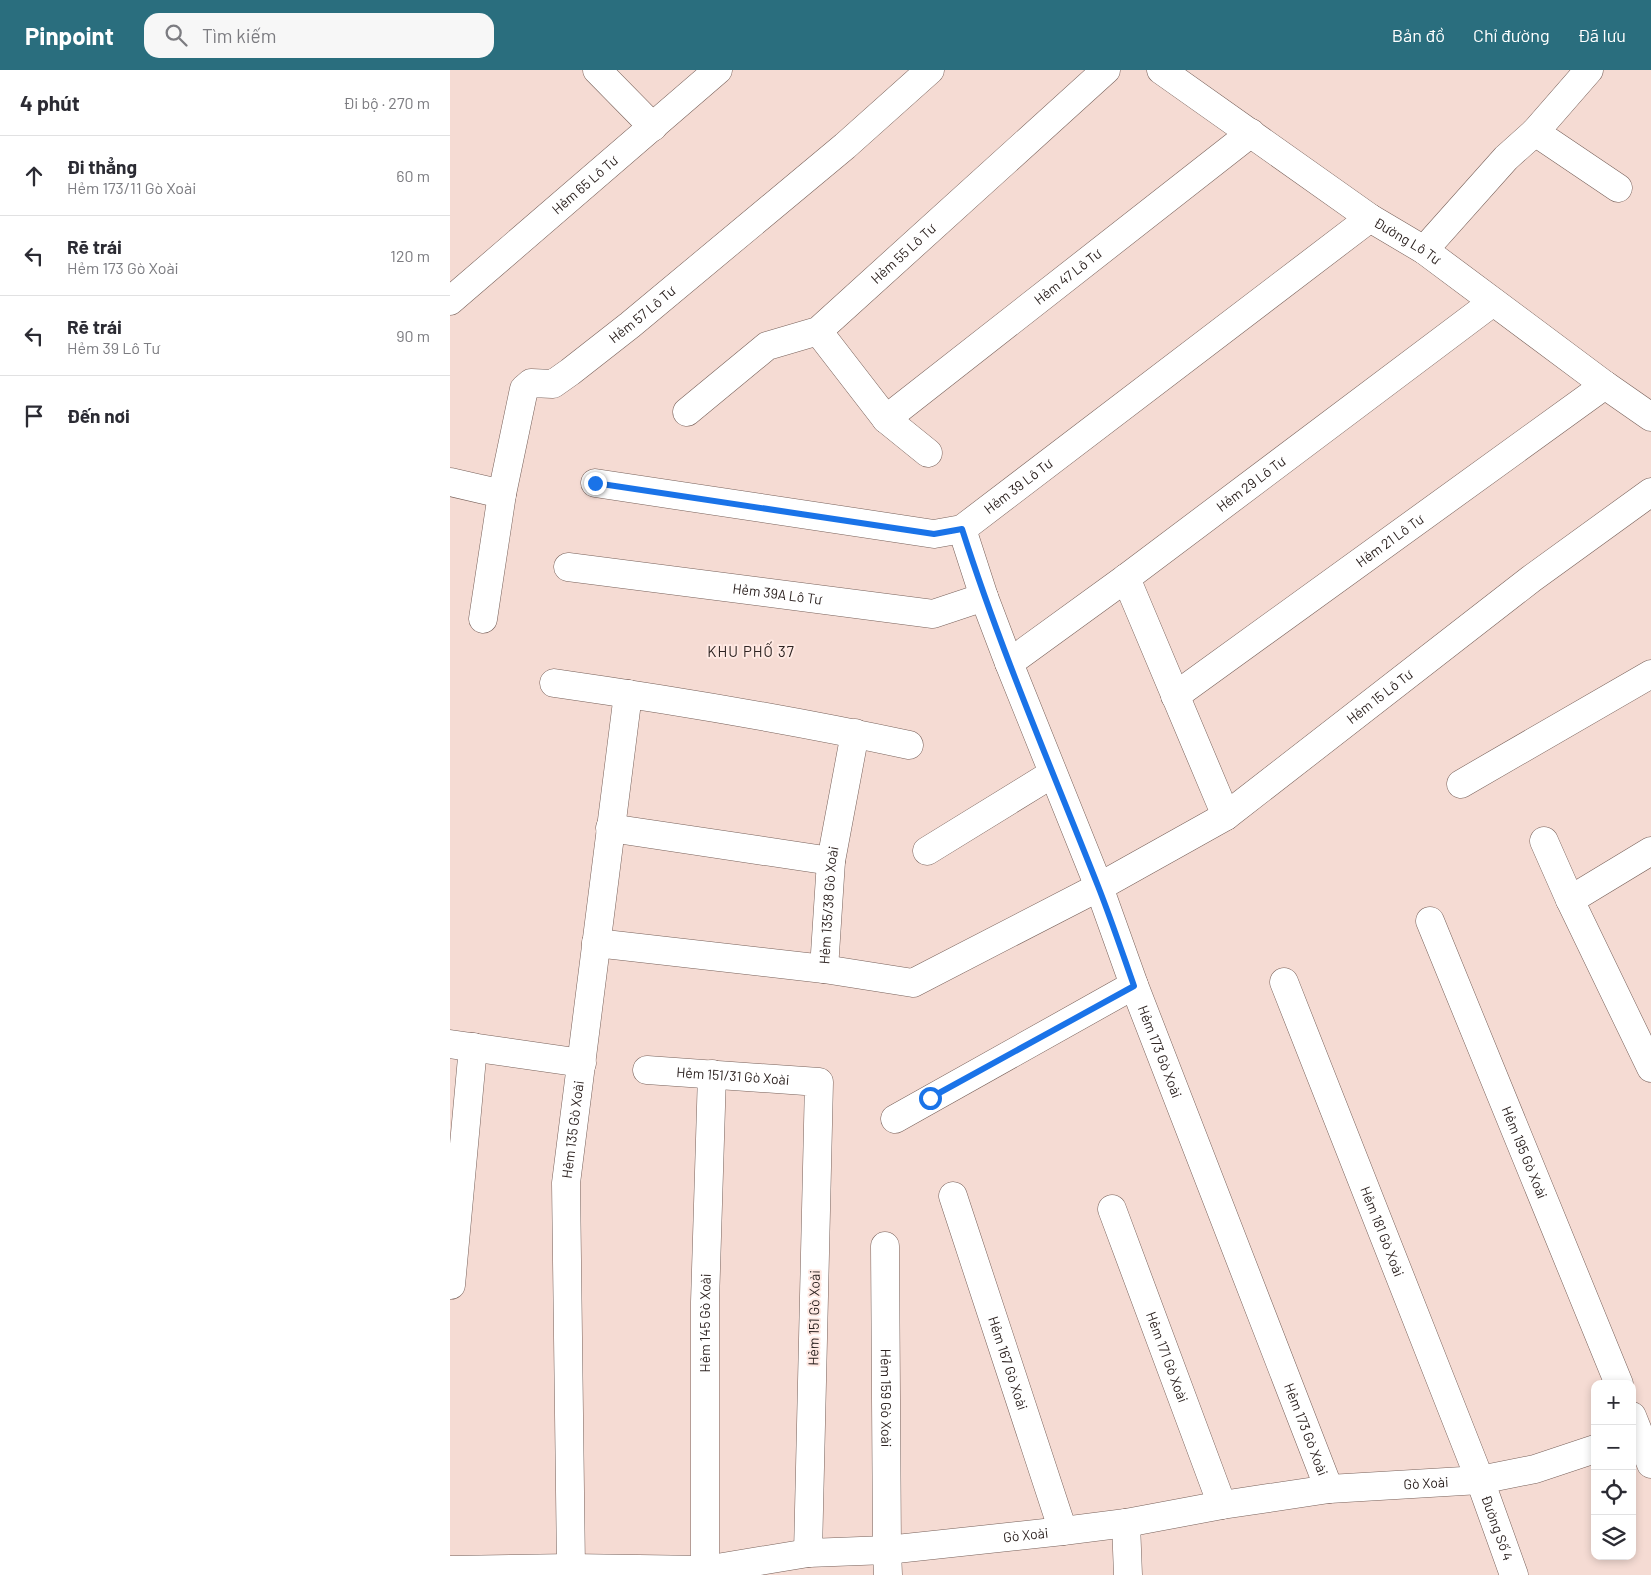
<!DOCTYPE html>
<html lang="vi">
<head>
<meta charset="utf-8">
<style>
	body { margin:0; font-family:Barlow,sans-serif; background:#f7f7f7; color:#2b2b33 }
	.controls { position:absolute; right:15px; bottom:15px; display:grid; overflow:hidden; border-radius:10px; box-shadow:0 2px 8px #0003 }
	.controls button { width:45px; height:45px; display:grid; place-items:center; padding:0; border:0; border-bottom:1px solid #e1e1e2; background:#fff; color:#2b2b33; font:25px sans-serif }
	.stop { position:absolute; width:15px; height:15px; margin:-11px; border:4px solid #1a73e8; border-radius:50%; background:#fff }
	.stop.end { background:#1a73e8; border-color:#fff; box-shadow:0 1px 5px #0008 }
	.list { margin:0; padding:0; list-style:none }
	h2 { display:flex; justify-content:space-between; align-items:center; height:65px; margin:0; padding:0 20px; font-size:21px }
	h2 small { font-size:16px; font-weight:400; color:#7c7c81 }
	.list li { display:grid; grid-template-columns:32px 1fr auto; gap:15px; align-items:center; box-sizing:border-box; height:80px; padding:0 20px; border-top:1px solid #e1e1e2 }
	.list b { display:block; font-size:19px; white-space:nowrap }
	.list p { margin:0; font-size:16px; white-space:nowrap; color:#7c7c81 }
	.list em { font-size:16px; font-style:normal; color:#7c7c81 }
	.icon { flex:none; width:28px; height:28px; fill:none; stroke:currentColor; stroke-width:2; stroke-linecap:round; stroke-linejoin:round }
	.map { position:relative; flex:none; width:1201px; height:1505px; overflow:hidden }
	header { display:flex; align-items:center; gap:30px; box-sizing:border-box; height:70px; padding:0 25px; background:#2a6e7e; color:#fff }
	header strong { font-size:24px }
	nav { display:flex; gap:28px; margin-inline-start:auto; font-size:18px }
	.search { width:350px; height:45px; background:#f7f7f7; display:flex; align-items:center; gap:12px; box-sizing:border-box; padding:0 18px; border-radius:15px; color:#7c7c81; font-size:19px }
	main { display:flex }
	aside { flex:1; background:#fff }
	.map>svg:first-child { display:block }
</style>
</head>
<body>
<header>
<strong>Pinpoint</strong>
<div class="search"><svg class="icon" aria-label="search" viewBox="0 0 24 24"><circle cx="10" cy="10" r="6"/><path d="M15 15l6 6"/></svg>Tìm kiếm</div>
<nav><a>Bản đồ</a><a>Chỉ đường</a><a>Đã lưu</a></nav>
</header>
<main>
<aside>
<h2>4 phút<small>Đi bộ · 270 m</small></h2>
<ul class="list">
<li><svg class="icon" aria-label="ahead" viewBox="0 0 24 24"><path d="M12 20V5M6 11l6-6 6 6"/></svg><div><b>Đi thẳng</b><p>Hẻm 173/11 Gò Xoài</p></div><em>60 m</em></li>
<li><svg class="icon" aria-label="left" viewBox="0 0 24 24"><path d="M17 20v-9H6M10 6l-5 5 5 5"/></svg><div><b>Rẽ trái</b><p>Hẻm 173 Gò Xoài</p></div><em>120 m</em></li>
<li><svg class="icon" aria-label="left" viewBox="0 0 24 24"><path d="M17 20v-9H6M10 6l-5 5 5 5"/></svg><div><b>Rẽ trái</b><p>Hẻm 39 Lô Tư</p></div><em>90 m</em></li>
<li><svg class="icon" aria-label="arrive" viewBox="0 0 24 24"><path d="M6 21V4h12l-3 4 3 4H6"/></svg><div><b>Đến nơi</b></div></li>
</ul>
</aside>
<div class="map">
<svg width="1201" height="1505" viewBox="0 0 1201 1505">
	<rect width="100%" height="100%" fill="#f5dbd3"/>
	<g fill="none" stroke-linecap="round" stroke-linejoin="round">
		<g stroke="#78615a" stroke-width="29">
			<g id="minor">
				<polyline points="147,0 203,57"/>
				<path id="s1" d="M711,0L920,148L974,180L1155,315L1201,347"/>
				<polyline points="1085,62 1168,118"/>
				<polyline points="974,180 1056,88 1085,62 1139,0"/>
				<path id="s2" d="M0,231L268,0"/>
				<polyline points="368,261 436,349 478,383"/>
				<path id="s3" d="M237,342L317,276L368,261L656,0"/>
				<path id="s4" d="M436,349L801,63"/>
				<polyline points="0,412 52,424"/>
				<path id="s5" d="M145,413L484,464L512,459L920,148"/>
				<path id="s6" d="M512,459L534,527L559,593L649,817L684,915L879,1419"/>
				<path id="s7" d="M118,497L483,544L534,527"/>
				<polyline points="676,508 776,746"/>
				<path id="s8" d="M33,549L52,424L74,319L81,313L103,314L120,302L180,255L395,76L480,0"/>
				<path id="s9" d="M559,593L676,508L1043,232"/>
				<path d="M104,613C223,630 342,650 459,675"/>
				<path id="s10" d="M725,626L1155,315"/>
				<polyline points="1011,714 1201,604"/>
				<polyline points="160,758 381,791"/>
				<polyline points="1094,771 1120,830 1201,998"/>
				<polyline points="477,781 602,704"/>
				<polyline points="1120,830 1201,781"/>
				<path id="s11" d="M980,851L1169,1314"/>
				<path id="s12" d="M146,873L374,899L463,913L649,817L776,746L1081,509L1201,422"/>
				<path id="s13" d="M374,899L381,791L405,663"/>
				<path id="s14" d="M834,912L1030,1410L1064,1505"/>
				<polyline points="0,974 132,993"/>
				<path id="s15" d="M197,1000L369,1012L358,1483"/>
				<polyline points="445,1049 684,915"/>
				<path id="s16" d="M503,1126L613,1461"/>
				<path id="s17" d="M662,1139L772,1435"/>
				<path id="s18" d="M435,1176L437,1480L438,1505"/>
				<polyline points="1,1215 23,977"/>
				<polyline points="1182,1346 1201,1394"/>
				<polyline points="676,1453 678,1505"/>
				<path id="s19" d="M121,1498L116,1113L178,624"/>
				<path id="s20" d="M0,1500L121,1498L255,1500L358,1483L437,1480L613,1461L676,1453L772,1435L879,1419L1030,1410L1085,1399L1145,1379"/>
				<path id="s21" d="M255,1505V1232L262,1004"/>
			</g>
		</g>
		<use href="#minor" stroke="#fff" stroke-width="28"/>
	</g>
	<g fill="none" stroke-linecap="round" stroke-linejoin="round">
		<path stroke="#1a73e8" stroke-width="6" d="M145,413L484,464L512,459C551,581 601,697 648,816C661,849 672,882 684,916L480,1028"/>
	</g>
	<g text-anchor="middle" stroke-width="4" stroke-linejoin="round" paint-order="stroke">
		<g font-size="14" fill="#2e2422" stroke="#ffe9e3">
			<text dy="5" stroke="none"><textPath href="#s2" startOffset="178">Hẻm 65 Lô Tư</textPath></text>
			<text dy="5" stroke="none"><textPath href="#s1" startOffset="300">Đường Lô Tư</textPath></text>
			<text dy="5" stroke="none"><textPath href="#s3" startOffset="272">Hẻm 55 Lô Tư</textPath></text>
			<text dy="5" stroke="none"><textPath href="#s4" startOffset="231">Hẻm 47 Lô Tư</textPath></text>
			<text dy="5" stroke="none"><textPath href="#s8" startOffset="378">Hẻm 57 Lô Tư</textPath></text>
			<text dy="5" stroke="none"><textPath href="#s9" startOffset="301">Hẻm 29 Lô Tư</textPath></text>
			<text dy="5" stroke="none"><textPath href="#s5" startOffset="442">Hẻm 39 Lô Tư</textPath></text>
			<text dy="5" stroke="none"><textPath href="#s10" startOffset="265">Hẻm 21 Lô Tư</textPath></text>
			<text dy="5" stroke="none"><textPath href="#s7" startOffset="211">Hẻm 39A Lô Tư</textPath></text>
			<text dy="5" stroke="none"><textPath href="#s12" startOffset="869">Hẻm 15 Lô Tư</textPath></text>
			<text dy="5" stroke="none"><textPath href="#s13" startOffset="64">Hẻm 135/38 Gò Xoài</textPath></text>
			<text dy="5" stroke="none"><textPath href="#s6" startOffset="559">Hẻm 173 Gò Xoài</textPath></text>
			<text dy="5" stroke="none"><textPath href="#s15" startOffset="86">Hẻm 151/31 Gò Xoài</textPath></text>
			<text dy="5" stroke="none"><textPath href="#s19" startOffset="439">Hẻm 135 Gò Xoài</textPath></text>
			<text dy="5" stroke="none"><textPath href="#s11" startOffset="250">Hẻm 195 Gò Xoài</textPath></text>
			<text dy="5" stroke="none"><textPath href="#s14" startOffset="268">Hẻm 181 Gò Xoài</textPath></text>
			<text transform="translate(364 1248) rotate(-89)" y="5">Hẻm 151 Gò Xoài</text>
			<text dy="5" stroke="none"><textPath href="#s21" startOffset="252">Hẻm 145 Gò Xoài</textPath></text>
			<text dy="5" stroke="none"><textPath href="#s17" startOffset="158">Hẻm 171 Gò Xoài</textPath></text>
			<text dy="5" stroke="none"><textPath href="#s16" startOffset="176">Hẻm 167 Gò Xoài</textPath></text>
			<text dy="5" stroke="none"><textPath href="#s18" startOffset="152">Hẻm 159 Gò Xoài</textPath></text>
			<text dy="5" stroke="none"><textPath href="#s6" startOffset="964">Hẻm 173 Gò Xoài</textPath></text>
			<text dy="5" stroke="none"><textPath href="#s20" startOffset="982">Gò Xoài</textPath></text>
			<text dy="5" stroke="none"><textPath href="#s14" startOffset="586">Đường Số 4</textPath></text>
			<text dy="5" stroke="none"><textPath href="#s20" startOffset="578">Gò Xoài</textPath></text>
		</g>
		<g font-size="15" letter-spacing="1" fill="#2e2422" stroke="#ffe9e3">
			<text x="301" y="587">KHU PHỐ 37</text>
		</g>
	</g>
</svg>
<div class="controls">
<button>+</button>
<button>−</button>
<button><svg class="icon" aria-label="locate" viewBox="0 0 24 24"><circle cx="12" cy="12" r="6"/><path d="M12 2v4M12 18v4M2 12h4M18 12h4"/></svg></button>
<button><svg class="icon" aria-label="layers" viewBox="0 0 24 24"><path d="M12 4l9 5-9 5-9-5zM3 14l9 5 9-5"/></svg></button>
</div>
<div class="stop" style="left:480px;top:1028px"></div>
<div class="stop end" style="left:145px;top:413px"></div>
</div>
</main>
</body>
</html>
